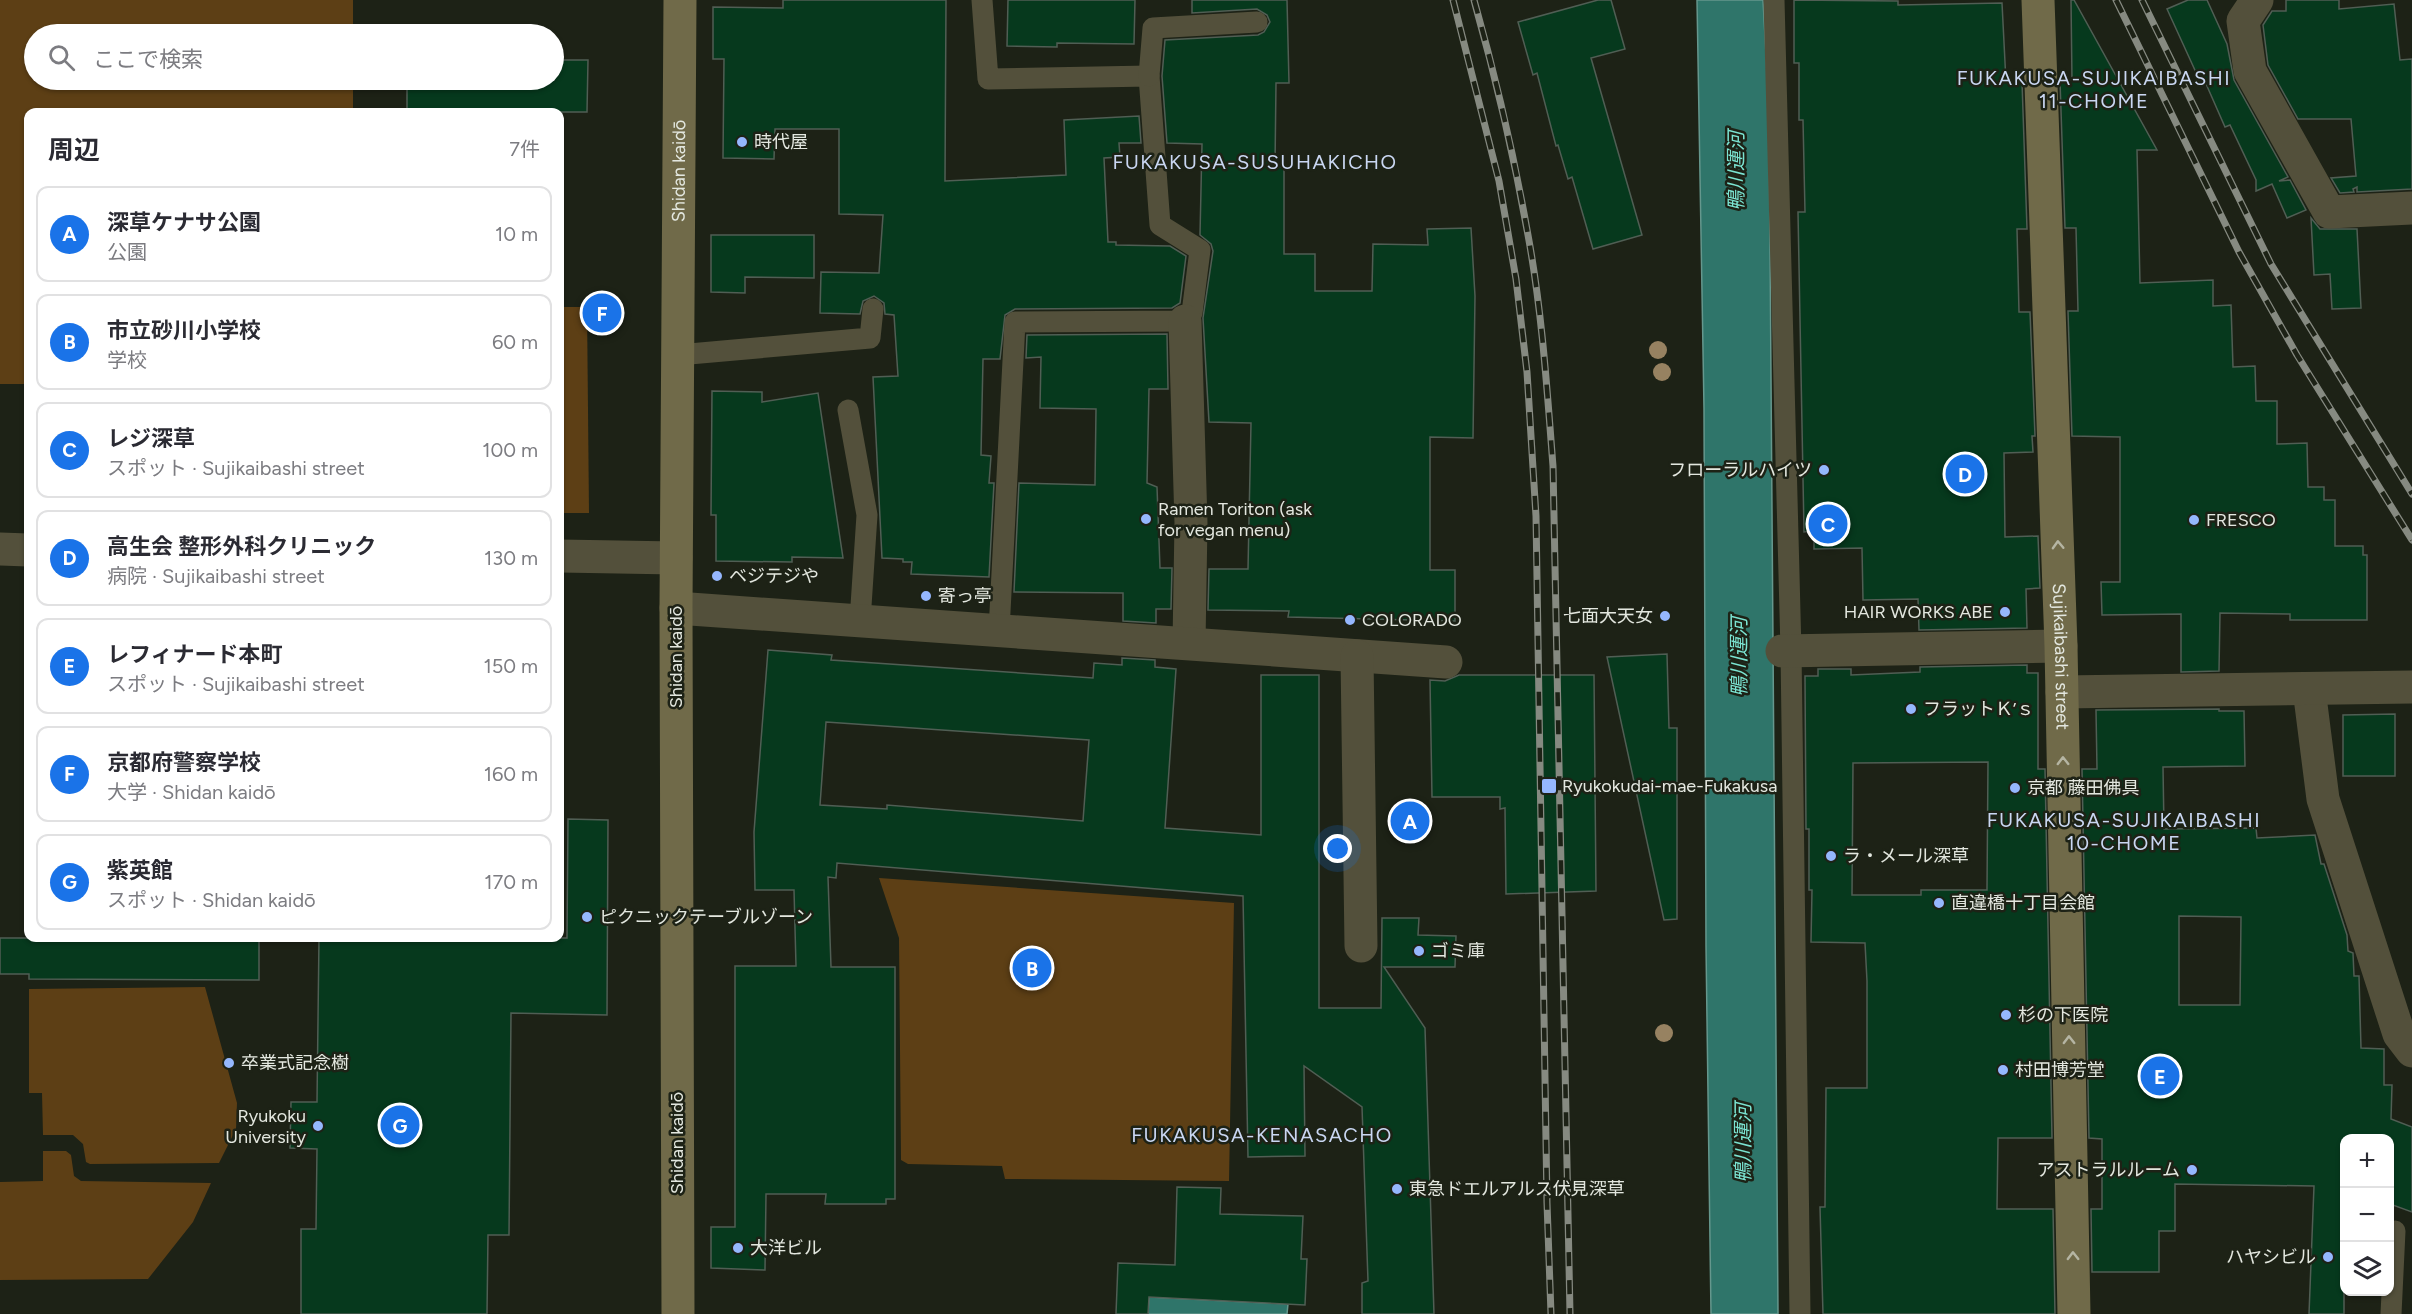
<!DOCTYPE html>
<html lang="ja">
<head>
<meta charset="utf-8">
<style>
	body { margin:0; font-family:Figtree,"Noto Sans JP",sans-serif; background:#f2f2f3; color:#2b2b33 }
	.controls { position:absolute; right:18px; bottom:18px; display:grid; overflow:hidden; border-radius:12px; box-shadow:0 2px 4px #0004 }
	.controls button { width:54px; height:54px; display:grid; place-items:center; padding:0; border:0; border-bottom:2px solid #e1e1e2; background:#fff; color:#2b2b33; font:30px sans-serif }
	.you { position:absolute; left:1338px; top:849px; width:21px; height:21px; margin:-15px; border:4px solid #fff; border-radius:50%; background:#1a73e8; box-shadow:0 0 0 9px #1a73e833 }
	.badge { display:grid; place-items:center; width:39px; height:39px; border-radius:50%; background:#1a73e8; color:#fff; font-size:20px; font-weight:700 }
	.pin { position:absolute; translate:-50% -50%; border:3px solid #fff; box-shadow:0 2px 6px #0006 }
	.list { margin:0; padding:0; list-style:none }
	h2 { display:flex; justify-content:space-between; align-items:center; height:78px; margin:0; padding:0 24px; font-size:26px }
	h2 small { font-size:20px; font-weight:400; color:#7c7c81 }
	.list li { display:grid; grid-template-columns:39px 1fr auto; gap:18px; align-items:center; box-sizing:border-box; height:96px; margin:0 12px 12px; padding:0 12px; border:2px solid #e1e1e2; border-radius:12px }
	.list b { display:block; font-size:22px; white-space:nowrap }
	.list p { margin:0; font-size:20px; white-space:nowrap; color:#7c7c81 }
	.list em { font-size:20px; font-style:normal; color:#7c7c81 }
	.icon { flex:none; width:33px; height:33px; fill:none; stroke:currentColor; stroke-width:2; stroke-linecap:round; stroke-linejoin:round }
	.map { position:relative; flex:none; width:2412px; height:1314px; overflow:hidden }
	.search { position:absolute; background:#fff; box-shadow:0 2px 4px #0004; left:24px; top:24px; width:540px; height:66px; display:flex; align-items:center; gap:15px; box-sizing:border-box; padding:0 21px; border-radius:33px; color:#7c7c81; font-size:22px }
	.panel { position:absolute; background:#fff; box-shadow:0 2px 4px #0004; left:24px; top:108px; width:540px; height:834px; border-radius:12px }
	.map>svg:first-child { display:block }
</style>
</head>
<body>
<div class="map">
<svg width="2412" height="1314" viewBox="0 0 2412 1314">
	<rect width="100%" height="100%" fill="#1d2216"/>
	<g fill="#5d3f15">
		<polygon points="0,0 353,0 353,34 34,34 34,80 353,80 353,112 28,112 28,384 0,384"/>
		<polygon points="560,307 587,307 589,513 560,513"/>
		<polygon points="879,878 1234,903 1229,1181 1005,1179 1002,1166 908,1164 901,1160 899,938"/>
		<polygon points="205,987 237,1103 236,1129 219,1163 90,1164 86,1162 83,1144 73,1135 43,1135 42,1093 29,1093 29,989"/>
		<polygon points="43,1151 66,1151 71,1155 74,1176 81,1181 211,1183 193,1222 148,1279 0,1280 0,1182 43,1181"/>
	</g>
	<g fill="#2f756a" stroke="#65978d" stroke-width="1.5">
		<polygon points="1697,0 1763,0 1769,110 1778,1314 1711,1314 1706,946 1704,409"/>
		<polygon points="1149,1297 1288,1304 1287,1314 1148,1314"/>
	</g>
	<g fill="#06391d" stroke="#505e54" stroke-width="1.5" fill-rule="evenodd">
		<polygon points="783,0 946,0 945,181 1066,175 1064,120 1139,116 1141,143 1119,143 1120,157 1104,158 1108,242 1116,242 1116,245 1170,246 1186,256 1180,303 1172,308 1015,309 1005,315 1000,359 983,359 981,455 991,456 989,483 994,483 989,577 911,574 912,562 903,562 903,559 882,558 873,377 898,376 894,315 885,314 884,303 874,296 863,301 860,314 820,313 821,272 879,273 883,215 839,214 839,129 775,129 774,159 723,158 724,59 713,59 713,7 783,8"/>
		<polygon points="1008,0 1135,0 1134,44 1057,43 1057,47 1007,46"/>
		<polygon points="1192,0 1287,0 1289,83 1276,83 1275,166 1284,167 1284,254 1315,254 1315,291 1372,291 1373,244 1428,245 1427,229 1471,228 1475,296 1473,438 1430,437 1430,570 1455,570 1455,621 1288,617 1289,611 1208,610 1209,569 1248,569 1251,423 1209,422 1203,318 1213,251 1211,244 1200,235 1202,144 1167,143 1162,76 1165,40 1258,35 1264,32 1270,22 1267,15 1257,9 1192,13"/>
		<polygon points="1598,0 1611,0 1625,49 1591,58 1642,235 1593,249 1572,177 1568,179 1558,145 1556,146 1537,73 1533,75 1518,22"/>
		<polygon points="1794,0 1898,1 1898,5 2002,3 2006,82 2022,82 2027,229 2017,229 2019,312 2030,312 2035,436 2032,436 2033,452 2004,453 2005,537 2038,536 2040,588 2026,589 2027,628 1919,630 1918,599 1863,600 1862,548 1814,549 1814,531 1804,532 1798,212 1805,212 1803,120 1799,120 1799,63 1794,63"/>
		<polygon points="2071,0 2074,0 2157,150 2137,150 2140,283 2213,280 2213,306 2231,305 2233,367 2255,366 2256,401 2277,401 2277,444 2307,443 2308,487 2324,487 2324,500 2335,500 2335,546 2363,546 2363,555 2367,555 2367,620 2290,620 2290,614 2220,613 2219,671 2181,672 2181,614 2102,615 2101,582 2120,582 2120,437 2072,436 2068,311 2078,311 2076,228 2065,228 2060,81 2072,81"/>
		<polygon points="2188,0 2207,0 2227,44 2234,80 2288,177 2279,181 2290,180 2306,210 2287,218 2272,184 2256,191 2256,180 2230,125 2225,127 2203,77 2199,79 2167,9"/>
		<polygon points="2286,0 2339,0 2339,9 2394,4 2400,60 2412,59 2412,189 2357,192 2357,187 2353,189 2354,192 2340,193 2331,178 2356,176 2351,119 2298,119 2268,65 2263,25 2272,11 2286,11"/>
		<polygon points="554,60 588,60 587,112 407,112 407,80 554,80"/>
		<polygon points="2311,218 2320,229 2357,229 2361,308 2332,309 2330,274 2314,275"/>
		<polygon points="711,235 814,235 814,278 745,277 745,293 711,292"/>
		<polygon points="1167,334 1168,389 1149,389 1147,483 1157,487 1160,568 1172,568 1171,609 1156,609 1156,623 1123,621 1123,593 1014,592 1019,483 1095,485 1096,409 1040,408 1041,357 1026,358 1027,335"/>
		<polygon points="712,391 762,392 762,402 818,393 843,558 792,557 792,562 716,561 716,515 711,515"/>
		<path d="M768,650L832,655L831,660L1093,678L1094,663L1122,665V658L1155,660V667L1176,669L1165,828L1261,835V675H1319V1008H1381L1382,918H1419L1418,935L1456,936L1455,967H1384L1425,1028L1434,1314H1362V1283L1368,1281L1362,1107L1304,1066L1305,1156L1248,1157L1243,896L837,863L836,878L828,877L831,967H895V1199H886V1204H825L826,1194H766L765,1270L711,1268V1227H735V966H796L794,890H755L754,832ZM826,722L1089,740L1083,821L887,805V809L820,805Z"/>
		<polygon points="1667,654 1669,728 1677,728 1677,919 1664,920 1607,657"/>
		<path d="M2027,665V673H2038V769H2045L2052,1138H1998L1997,1209H2053L2055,1314H1823L1820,1207H1825L1826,1088H1867V981L1865,943L1811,942L1812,890H1809V829H1806L1805,676H1818V669H1851V675L1920,672V667ZM1988,762L1987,890H1921V895H1852L1853,763Z"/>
		<polygon points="1459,675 1594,675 1596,891 1506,894 1505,808 1500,809 1500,797 1432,797 1430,680 1445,681"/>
		<path d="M2219,709V711H2244L2245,766L2163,767L2164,829L2256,828L2257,838L2315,835L2321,864H2324L2347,935L2348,951L2353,953L2354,976H2359L2361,1048L2384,1049V1085H2392L2391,1119L2412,1127V1212L2390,1204V1138H2344V1314H2309L2314,1186L2175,1184V1231H2159V1272H2092L2091,1209H2102V1139L2089,1138L2082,769H2097L2096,710ZM2179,916L2241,917L2240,1005H2179Z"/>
		<polygon points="2395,714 2395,776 2343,776 2343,715"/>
		<polygon points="568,819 608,820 607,1015 511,1013 509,1235 488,1235 487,1314 301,1314 301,1229 316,1229 317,1149 290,1148 291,1102 317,1102 319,938 567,938"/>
		<polygon points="0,938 259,938 259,980 29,979 29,974 0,974"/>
		<polygon points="1177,1187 1221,1188 1220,1214 1303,1216 1301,1259 1307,1259 1305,1305 1149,1297 1148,1314 1116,1314 1118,1263 1175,1265"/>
	</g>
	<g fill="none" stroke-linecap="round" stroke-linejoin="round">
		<g stroke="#53503b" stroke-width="21">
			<polyline points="982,0 988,79 1149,76 1160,225 1200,250 1192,313 1185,321 1015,322 999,631"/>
			<polyline points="1774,0 1791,651 1800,1314"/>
			<polyline points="1149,76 1153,28 1257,22"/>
			<polyline points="678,355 870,338 873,309"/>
			<polyline points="848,410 867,515 860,621"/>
			<polyline points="2391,1314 2395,1231"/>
		</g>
		<g stroke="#53503b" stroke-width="33">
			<polyline points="2257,0 2243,21 2250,71 2329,212 2412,208"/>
			<polyline points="1185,321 1191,523 1189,643"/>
			<polyline points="0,549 28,550"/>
			<polyline points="560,556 676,558"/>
			<polyline points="676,608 1446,662"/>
			<polyline points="1782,651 2061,646"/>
			<polyline points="1357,656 1361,946"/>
			<polyline points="2309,689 2323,799 2399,1034 2412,1051"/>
			<polyline points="2062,692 2412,687"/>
		</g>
		<g stroke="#706a49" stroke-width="33">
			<path id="s1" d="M2038,0L2061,646L2074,1314"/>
			<path id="s2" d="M678,1314L676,608L680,0"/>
		</g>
		<g stroke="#868a81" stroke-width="7">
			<g id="rail">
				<polyline points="1453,0 1499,181 1516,279 1527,372 1536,516 1547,1203 1551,1314"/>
				<path d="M1474,0C1496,78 1514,156 1528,235C1542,311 1547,389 1553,466L1570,1314"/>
				<polyline points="2116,0 2239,252 2297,355 2412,540"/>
				<polyline points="2142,0 2271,264 2412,494"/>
			</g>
		</g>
		<use href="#rail" stroke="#1d2216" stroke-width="4.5" stroke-dasharray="14" stroke-linecap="butt"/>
	</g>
	<g fill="#978261">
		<circle cx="1658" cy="350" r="9"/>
		<circle cx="1662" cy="372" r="9"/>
		<circle cx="1664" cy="1033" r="9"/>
	</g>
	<defs><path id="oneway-chevron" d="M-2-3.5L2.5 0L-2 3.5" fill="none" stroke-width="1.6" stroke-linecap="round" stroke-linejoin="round" transform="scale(1.5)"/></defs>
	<g stroke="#b5b5a3">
		<use href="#oneway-chevron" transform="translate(2058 545) rotate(-92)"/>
		<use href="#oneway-chevron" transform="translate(2063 761) rotate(-91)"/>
		<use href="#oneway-chevron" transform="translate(2069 1040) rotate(-91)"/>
		<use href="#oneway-chevron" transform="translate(2073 1256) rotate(-91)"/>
	</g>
	<g fill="#95b7fd" stroke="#1d2216" stroke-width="2">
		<circle cx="742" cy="142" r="6"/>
		<circle cx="1824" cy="470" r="6"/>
		<circle cx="1146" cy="519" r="6"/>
		<circle cx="2194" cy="520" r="6"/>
		<circle cx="717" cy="576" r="6"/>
		<circle cx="926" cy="596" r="6"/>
		<circle cx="2005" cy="612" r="6"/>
		<circle cx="1665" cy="616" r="6"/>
		<circle cx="1350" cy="620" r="6"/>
		<circle cx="1911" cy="709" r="6"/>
		<rect x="1541" y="778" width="16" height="16" rx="3"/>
		<circle cx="2015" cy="788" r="6"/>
		<circle cx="1831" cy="856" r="6"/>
		<circle cx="1939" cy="903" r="6"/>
		<circle cx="587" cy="917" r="6"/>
		<circle cx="1419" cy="951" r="6"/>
		<circle cx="2006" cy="1015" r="6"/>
		<circle cx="229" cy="1063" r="6"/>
		<circle cx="2003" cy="1070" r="6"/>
		<circle cx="318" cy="1126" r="6"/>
		<circle cx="2192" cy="1170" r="6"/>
		<circle cx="1397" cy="1189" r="6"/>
		<circle cx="738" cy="1248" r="6"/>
		<circle cx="2328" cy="1257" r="6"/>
	</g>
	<g text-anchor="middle" stroke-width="5" stroke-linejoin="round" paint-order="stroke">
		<g font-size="18" fill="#e3e7df" stroke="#1d2216" text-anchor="start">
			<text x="754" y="148">時代屋</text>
			<text x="1812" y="476" text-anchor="end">フローラルハイツ</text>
			<text x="1158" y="515">Ramen Toriton (ask<tspan x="1158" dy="21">for vegan menu)</tspan></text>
			<text x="2206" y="526">FRESCO</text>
			<text x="729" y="582">ベジテジや</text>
			<text x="938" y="602">寄っ亭</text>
			<text x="1993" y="618" text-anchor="end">HAIR WORKS ABE</text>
			<text x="1653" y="622" text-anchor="end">七面大天女</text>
			<text x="1362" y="626">COLORADO</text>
			<text x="1923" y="715">フラットＫ’ｓ</text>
			<text x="1562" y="792">Ryukokudai-mae-Fukakusa</text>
			<text x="2027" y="794">京都 藤田佛具</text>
			<text x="1843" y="862">ラ・メール深草</text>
			<text x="1951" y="909">直違橋十丁目会館</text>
			<text x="599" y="923">ピクニックテーブルゾーン</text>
			<text x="1431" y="957">ゴミ庫</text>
			<text x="2018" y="1021">杉の下医院</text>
			<text x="241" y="1069">卒業式記念樹</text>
			<text x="2015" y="1076">村田博芳堂</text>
			<text x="306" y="1122" text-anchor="end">Ryukoku<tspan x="306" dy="21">University</tspan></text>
			<text x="2180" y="1176" text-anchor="end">アストラルルーム</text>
			<text x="1409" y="1195">東急ドエルアルス伏見深草</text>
			<text x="750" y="1254">大洋ビル</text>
			<text x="2316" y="1263" text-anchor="end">ハヤシビル</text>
		</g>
		<g font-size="18" fill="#e3e7df" stroke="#1d2216">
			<text dy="6" stroke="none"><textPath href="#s2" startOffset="1143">Shidan kaidō</textPath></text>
			<text transform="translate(676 657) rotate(-90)" y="6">Shidan kaidō</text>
			<text dy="6" stroke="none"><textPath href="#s1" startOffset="657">Sujikaibashi street</textPath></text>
			<text transform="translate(677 1143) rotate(-90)" y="6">Shidan kaidō</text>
		</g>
		<g font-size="20" letter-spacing="1.5" fill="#cad7f2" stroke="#1d2216">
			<text x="2094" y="85">FUKAKUSA-SUJIKAIBASHI<tspan x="2094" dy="23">11-CHOME</tspan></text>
			<text x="1255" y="169">FUKAKUSA-SUSUHAKICHO</text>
			<text x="2124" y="827">FUKAKUSA-SUJIKAIBASHI<tspan x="2124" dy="23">10-CHOME</tspan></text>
			<text x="1262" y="1142">FUKAKUSA-KENASACHO</text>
		</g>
		<g font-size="20" font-style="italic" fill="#7be4d2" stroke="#1d2216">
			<text transform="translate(1736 171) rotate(-90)" y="7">鴨川運河</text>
			<text transform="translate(1739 657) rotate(-90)" y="7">鴨川運河</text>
			<text transform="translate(1743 1143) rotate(-90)" y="7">鴨川運河</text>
		</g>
	</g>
</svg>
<div class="controls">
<button>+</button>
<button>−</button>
<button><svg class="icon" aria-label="layers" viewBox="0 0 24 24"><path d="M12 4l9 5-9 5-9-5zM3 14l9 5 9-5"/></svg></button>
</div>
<div class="you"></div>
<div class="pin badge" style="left:1410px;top:821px">A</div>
<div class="pin badge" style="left:1032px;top:968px">B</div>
<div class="pin badge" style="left:1828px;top:524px">C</div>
<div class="pin badge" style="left:1965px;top:474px">D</div>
<div class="pin badge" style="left:2160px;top:1076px">E</div>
<div class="pin badge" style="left:602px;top:313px">F</div>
<div class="pin badge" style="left:400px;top:1125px">G</div>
<div class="search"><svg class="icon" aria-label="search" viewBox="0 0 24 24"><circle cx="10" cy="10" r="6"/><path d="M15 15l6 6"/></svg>ここで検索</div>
<section class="panel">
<h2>周辺<small>7件</small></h2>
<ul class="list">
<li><span class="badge">A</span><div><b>深草ケナサ公園</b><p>公園</p></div><em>10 m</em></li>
<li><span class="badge">B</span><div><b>市立砂川小学校</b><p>学校</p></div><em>60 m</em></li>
<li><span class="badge">C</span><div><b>レジ深草</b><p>スポット · Sujikaibashi street</p></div><em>100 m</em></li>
<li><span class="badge">D</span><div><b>高生会 整形外科クリニック</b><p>病院 · Sujikaibashi street</p></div><em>130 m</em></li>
<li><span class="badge">E</span><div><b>レフィナード本町</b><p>スポット · Sujikaibashi street</p></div><em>150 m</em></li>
<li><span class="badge">F</span><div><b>京都府警察学校</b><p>大学 · Shidan kaidō</p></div><em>160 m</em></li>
<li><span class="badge">G</span><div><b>紫英館</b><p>スポット · Shidan kaidō</p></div><em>170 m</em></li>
</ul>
</section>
</div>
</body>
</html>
